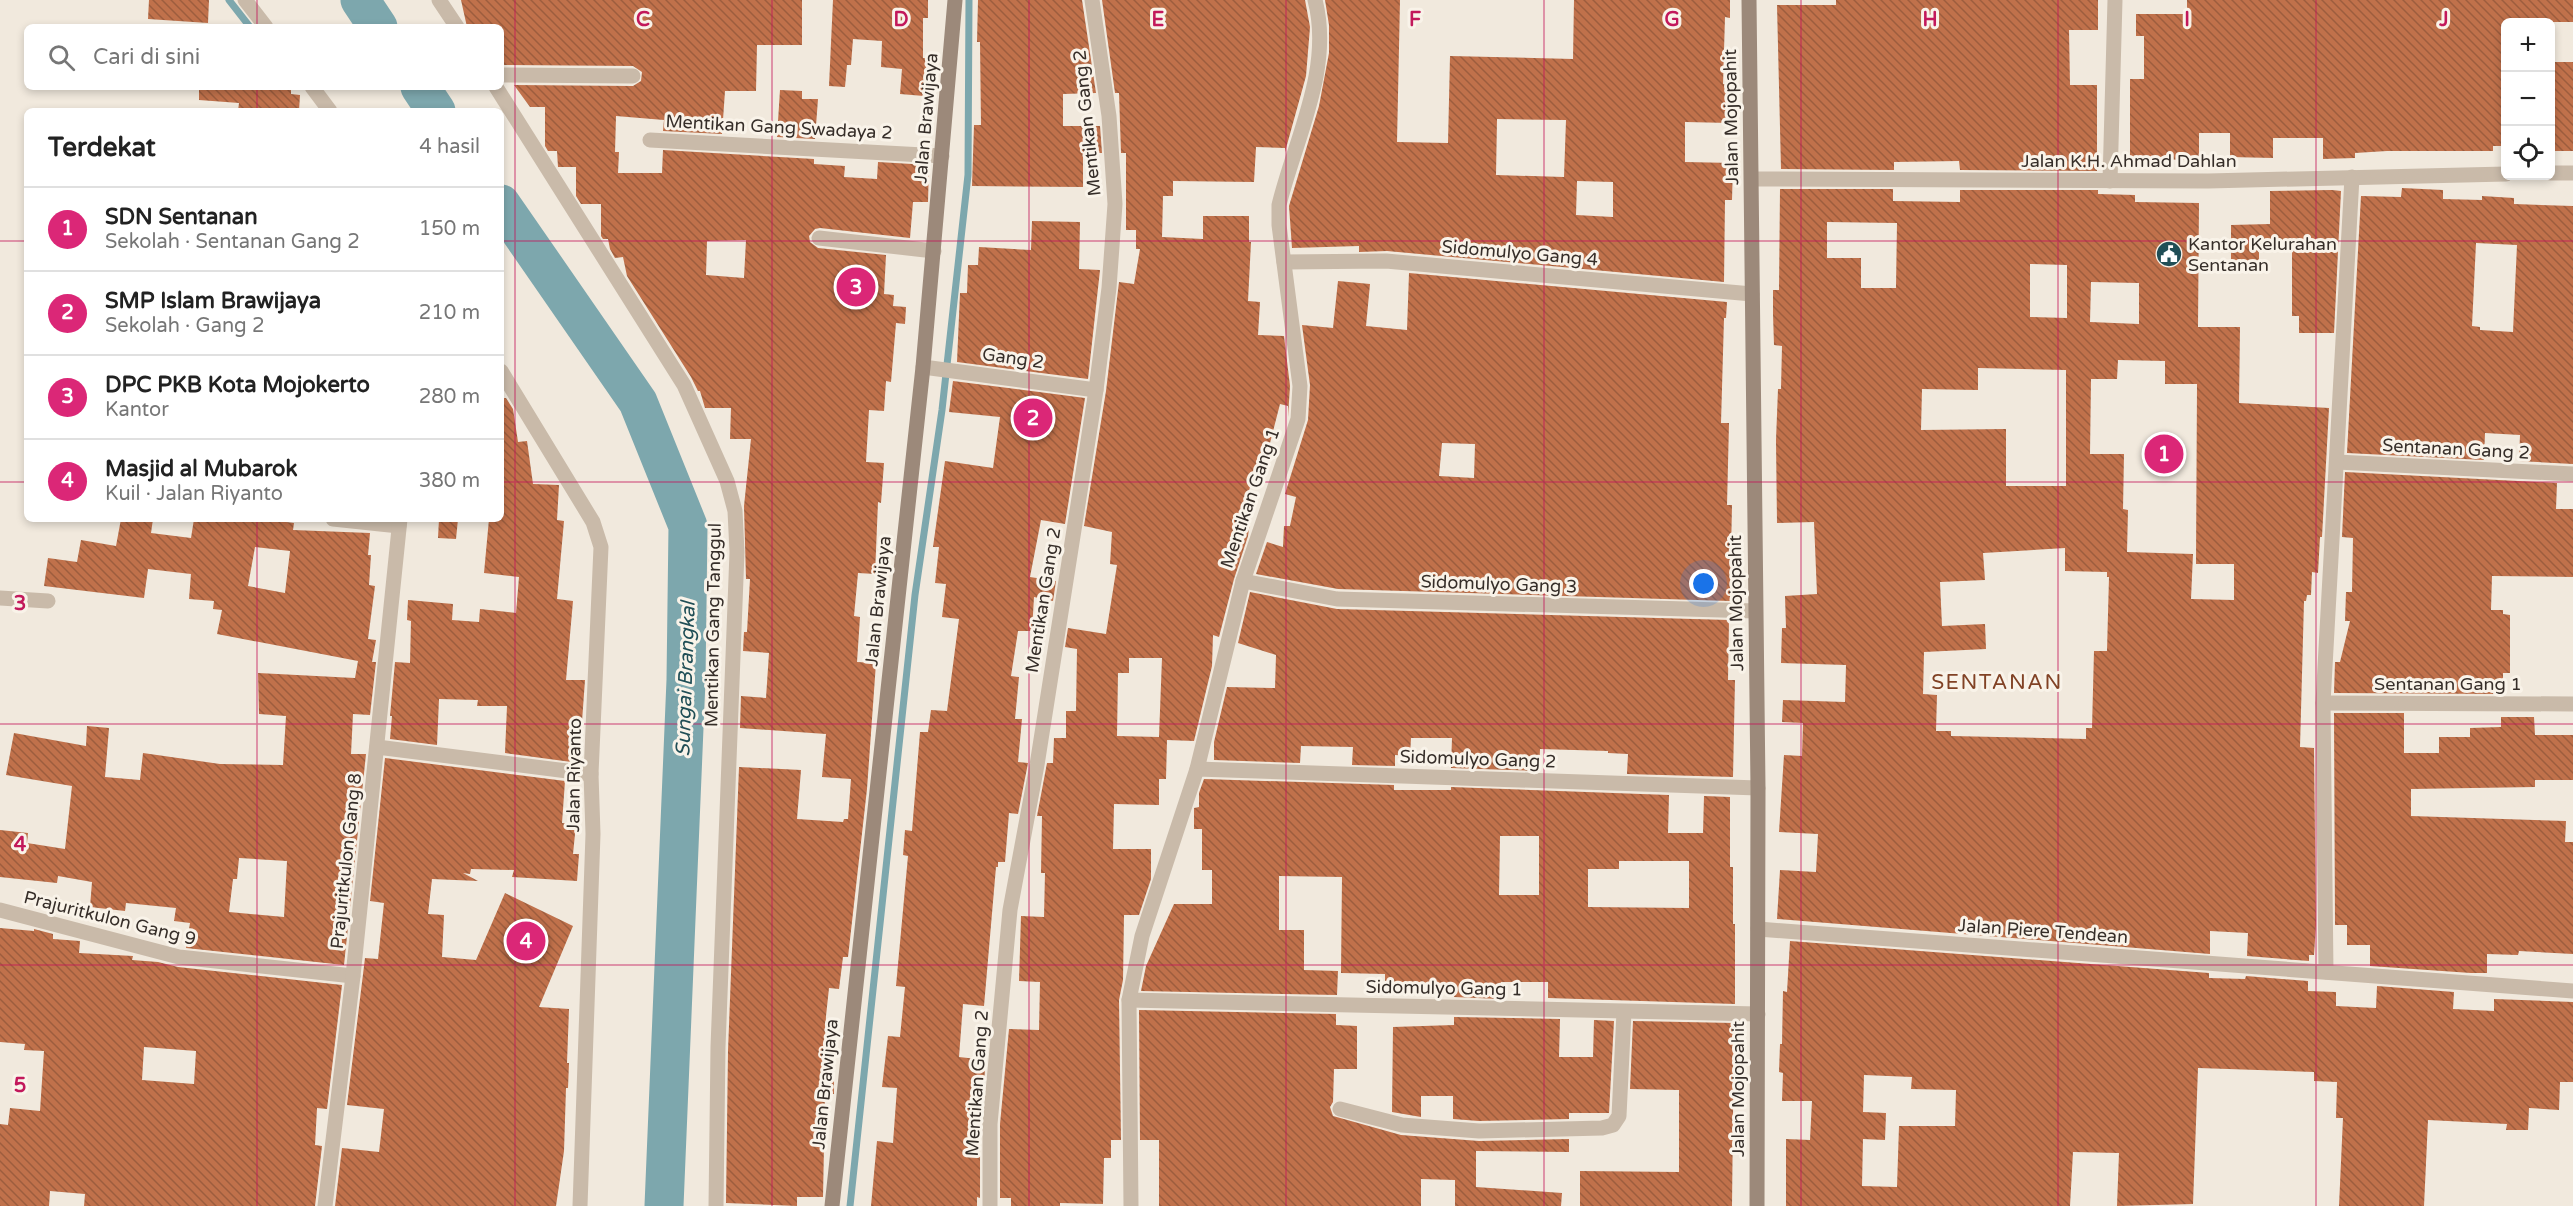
<!DOCTYPE html>
<html lang="id">
<head>
<meta charset="utf-8">
<style>
	body { margin:0; font-family:"Varela Round",sans-serif; background:#f2f2f2; color:#222 }
	.controls { position:absolute; right:18px; top:18px; display:grid; overflow:hidden; border-radius:9px; box-shadow:0 3px 9px #0003 }
	.controls button { width:54px; height:54px; display:grid; place-items:center; padding:0; border:0; border-bottom:2px solid #e0e0e0; background:#fff; color:#222; font:30px sans-serif }
	.you { position:absolute; left:1704px; top:584px; width:21px; height:21px; margin:-15px; border:4px solid #fff; border-radius:50%; background:#1a73e8; box-shadow:0 0 0 9px #1a73e833 }
	.badge { display:grid; place-items:center; width:39px; height:39px; border-radius:50%; background:#db2777; color:#fff; font-size:20px; font-weight:700 }
	.pin { position:absolute; translate:-50% -50%; border:3px solid #fff; box-shadow:0 2px 6px #0006 }
	.list { margin:0; padding:0; list-style:none }
	h2 { display:flex; justify-content:space-between; align-items:center; height:78px; margin:0; padding:0 24px; font-size:26px }
	h2 small { font-size:20px; font-weight:400; color:#767676 }
	.list li { display:grid; grid-template-columns:39px 1fr auto; gap:18px; align-items:center; box-sizing:border-box; height:84px; padding:0 24px; border-top:2px solid #e0e0e0 }
	.list b { display:block; font-size:22px; white-space:nowrap }
	.list p { margin:0; font-size:20px; white-space:nowrap; color:#767676 }
	.list em { font-size:20px; font-style:normal; color:#767676 }
	.icon { flex:none; width:33px; height:33px; fill:none; stroke:currentColor; stroke-width:2; stroke-linecap:round; stroke-linejoin:round }
	.map { position:relative; flex:none; width:2573px; height:1206px; overflow:hidden }
	.search { position:absolute; background:#fff; box-shadow:0 3px 9px #0003; left:24px; top:24px; width:480px; height:66px; display:flex; align-items:center; gap:15px; box-sizing:border-box; padding:0 21px; border-radius:9px; color:#767676; font-size:22px }
	.panel { position:absolute; background:#fff; box-shadow:0 3px 9px #0003; left:24px; top:108px; width:480px; height:414px; border-radius:9px }
	.map>svg:first-child { display:block }
</style>
</head>
<body>
<div class="map">
<svg width="2573" height="1206" viewBox="0 0 2573 1206">
	<defs>
		<pattern id="building-back-hatch" width="6" height="6" patternUnits="userSpaceOnUse" patternTransform="scale(1.5)"><rect width="6" height="6" fill="#c0714b"/><path d="M-1 5l2 2M0 0l6 6M5-1l2 2" fill="none" stroke="#9d5d3e"/></pattern>
	</defs>
	<rect width="100%" height="100%" fill="#f1e9dd"/>
	<g fill="none" stroke-linecap="round" stroke-linejoin="round">
		<g stroke="#7da7ad" stroke-width="7">
			<polyline points="229,0 250,27"/>
			<polyline points="850,1206 915,595 942,410 968,175 969,0"/>
		</g>
		<g stroke="#7da7ad" stroke-width="39">
			<polyline points="360,0 378,27"/>
			<polyline points="420,87 436,111"/>
			<polyline points="501,204 638,402 688,526 686,680 664,1206"/>
		</g>
	</g>
	<g fill="url(#building-back-hatch)" fill-rule="evenodd">
		<polygon points="149,0 209,0 208,23 148,19"/>
		<path d="M461,0H802V45H757L756,91H725L722,134L663,131L664,120L616,116L615,152H619L618,173H662L663,150L814,159V164L845,166L844,177L877,179L878,162L929,165L928,202H913L910,238L820,228L815,229L809,236L810,242L818,248L886,255L884,294L894,295L893,306L906,307L905,324L896,323L891,382L886,381L884,411L869,410L866,462L884,463L881,503L878,502L875,574L858,573L854,616L860,617L857,662L876,663L867,789L848,957H843L839,989L829,988L826,1016L825,1039H834V1094H825L823,1197H797V1206L726,1203L728,1051L739,767L801,770L797,819L843,822L844,819H848L851,779L822,777L826,734L740,728L741,696L766,698L769,653L743,651L744,632H747L750,579H746L744,506L751,439H730L731,408H705L700,391H698L691,377L627,276L623,257L615,258L610,249L608,239H603L601,236V204H581L576,196V167H558L557,151H548L545,146V107H530L514,85L633,86L641,81L642,72L633,66L501,65V27H467ZM746,240L744,278L706,275L707,241Z"/>
		<polygon points="833,0 928,0 928,18 923,18 923,58 927,58 924,96 900,94 902,69 881,67 882,41 853,39 851,65 847,65 845,87 829,86"/>
		<polygon points="978,0 1082,0 1096,93 1063,94 1063,126 1100,126 1102,153 1083,153 1083,187 972,186 974,125 981,125 980,42 977,42"/>
		<path d="M1102,0H1305L1310,27L1306,76L1285,152V148L1256,147L1254,182L1173,181V196H1163L1162,237L1203,239V216H1249V242H1251L1248,301L1260,302L1258,335L1284,336L1290,386L1288,417V406L1280,404L1259,486L1251,484L1240,520L1250,522L1248,536L1234,579L1219,637L1213,635L1212,666L1194,741L1167,740L1166,779H1159V805L1114,804L1113,849H1151V879L1139,915H1124L1123,980L1119,1000L1121,1140H1111V1158H1104L1103,1204L1060,1203V1206H1011V1198H1000V1124L1009,1029L1039,1030L1040,982L1019,981L1021,916L1044,917L1045,873H1041L1042,816H1037L1047,763H1053L1054,738H1066V711H1076L1077,649L1065,647L1068,628L1106,634L1117,565L1110,564L1112,532L1084,526L1106,391L1119,282L1134,284L1140,249H1136V230H1126V153H1121L1119,93H1115ZM1129,658H1162L1159,737L1117,736L1118,673H1129Z"/>
		<path d="M1325,0H1400L1397,142L1448,143L1450,56L1573,59L1574,0H1730V18L1725,17L1723,84L1732,85L1731,123L1685,122V162L1733,163L1732,200H1725L1724,282L1387,251L1359,252V246L1292,248L1289,206L1319,106L1329,53V25ZM1497,119L1566,120L1564,177L1496,175ZM1577,181L1613,182V217L1576,215Z"/>
		<polygon points="1836,0 2098,0 2098,30 2069,30 2070,85 2097,85 2097,171 1960,170 1959,161 1894,162 1894,170 1781,169 1777,5 1836,5"/>
		<polygon points="2187,0 2573,0 2573,22 2505,22 2505,146 2493,146 2493,151 2387,151 2355,153 2355,158 2323,159 2323,138 2273,138 2273,158 2230,157 2230,133 2199,133 2199,157 2196,157 2196,160 2130,159 2130,79 2144,79 2144,36 2136,36 2136,14 2187,14"/>
		<rect x="2550" y="62" width="23" height="89"/>
		<polygon points="199,87 291,87 291,94 300,95 299,111 238,111 239,103 199,100"/>
		<polygon points="780,90 802,91 802,99 818,99 815,139 777,137"/>
		<path d="M2402,188L2443,190V199L2482,200V196L2514,198V204L2573,206V464L2519,461L2520,435L2485,433L2484,460L2347,453L2361,196L2401,197ZM2476,243L2517,245L2513,332L2480,330V327L2472,326Z"/>
		<path d="M1780,189H1893V201L1960,202V190H2098V194L2135,195V202L2199,203L2198,327H2240L2239,403L2329,408L2322,537H2320L2318,573L2312,572L2311,595H2307L2306,601H2304L2300,747L2314,748L2316,925L2314,955H2309V961L2247,956L2248,933L2210,931V954L1777,919L1780,870L1816,872L1818,834L1779,832L1784,755L1802,756L1803,723L1782,722L1783,700L1845,702L1846,665L1781,663L1782,628H1786L1785,596L1817,594L1814,522L1777,523L1776,440L1778,389H1781L1782,346L1774,345L1773,314V290H1779ZM1827,222L1897,223L1896,288H1861V258H1827ZM2030,264L2067,265V318L2030,317ZM2091,282L2139,283V324L2090,322ZM2118,360L2165,361V384H2197L2196,564H2234V600L2191,599L2193,554L2127,552L2128,510L2123,509L2124,454H2090L2091,379H2117ZM1978,368L2066,370V486H2006V429L1921,430L1922,389L1978,390ZM2065,548V571L2107,572V577H2109L2107,651H2094L2092,728H2086V739L1951,736V731H1936L1937,695L1923,694L1924,652L1986,649L1985,624L1942,626L1940,582L1985,580L1983,553Z"/>
		<polygon points="2332,190 2341,191 2334,333 2299,333 2299,316 2292,316 2292,250 2259,250 2259,263 2231,264 2231,225 2270,224 2270,191"/>
		<polygon points="1032,221 1080,222 1079,269 1100,270 1088,379 957,362 960,293 967,293 968,265 978,265 979,247 1031,250"/>
		<path d="M1409,273L1727,302L1726,318H1724L1721,423H1729L1727,505H1732L1730,601L1338,589L1256,574L1267,542L1283,547L1284,526H1290L1296,497L1285,494L1308,420L1310,385L1302,325L1333,328L1338,281L1370,284L1366,326L1407,330ZM1442,443L1475,444L1474,478L1439,476Z"/>
		<polygon points="953,381 1085,398 1065,524 1041,520 1030,577 1056,581 1053,601 1034,597 1032,631 1018,631 1011,676 1019,677 1015,719 1022,719 1018,762 1028,763 1018,814 1009,813 1005,862 998,862 998,867 996,867 984,1006 963,1004 959,1057 986,1060 980,1124 980,1198 977,1197 977,1206 871,1206 877,1141 893,1143 897,1088 882,1087 888,1036 900,1037 905,987 896,986 908,856 903,855 905,830 912,831 920,732 928,732 931,710 947,711 959,619 942,617 946,584 935,583 939,547 933,547 945,461 993,468 1000,417 949,412"/>
		<polygon points="501,398 506,398 513,409 518,442 527,441 533,484 559,485 557,520 564,521 557,599 573,601 566,680 585,680 579,763 505,753 507,706 477,706 478,700 439,699 437,745 390,739 392,716 390,716 395,662 410,663 411,621 407,620 408,600 453,604 452,620 479,622 480,609 516,613 519,577 484,573 489,519 501,519"/>
		<polygon points="2345,472 2557,483 2556,509 2573,509 2573,577 2492,576 2491,610 2503,610 2503,614 2510,615 2510,673 2503,673 2503,694 2334,693 2335,662 2340,662 2350,621 2345,621 2346,592 2352,592 2353,538 2342,537"/>
		<path d="M121,519H153L151,533L191,538L194,519H263L294,523L293,530L370,533L368,555H371L369,585L375,586L368,639L376,640L372,662H376L370,715L353,714L351,754H366L344,965L186,948L190,923L174,921L176,908L126,903L125,911L90,907L92,882L58,876L57,883L0,877V830L28,833L27,843L65,849L72,786L6,775L14,733L86,746L87,726L109,728L105,777L140,780L143,753L220,764L283,765L286,716L259,714L258,673L355,678L358,661L217,634L222,610L213,609L214,601L189,599L191,574L148,569L144,598L44,586L48,558L77,562L81,540L116,546ZM255,547L290,551L285,593L248,586ZM239,858L287,861L284,917L229,912L233,879H237Z"/>
		<polygon points="439,519 458,519 456,539 438,538"/>
		<polygon points="1250,592 1337,609 1729,620 1728,680 1735,680 1733,777 1627,774 1628,754 1608,753 1608,751 1540,749 1539,771 1451,768 1452,738 1411,738 1410,756 1395,755 1395,766 1352,765 1353,747 1301,746 1300,763 1214,760 1214,742 1227,687 1275,688 1276,655 1238,643"/>
		<polygon points="2334,713 2404,713 2404,753 2439,753 2439,737 2470,737 2470,728 2501,727 2501,717 2534,717 2535,735 2573,735 2573,780 2535,780 2535,787 2411,789 2411,816 2566,821 2565,842 2573,842 2573,954 2519,951 2518,955 2487,954 2487,973 2471,973 2370,966 2370,945 2347,945 2347,925 2335,925"/>
		<polygon points="385,758 565,781 562,823 576,824 573,854 579,854 577,881 512,877 514,870 471,869 470,874 463,873 478,881 432,879 428,914 444,915 442,957 476,960 505,893 573,926 539,1007 569,1009 567,1063 569,1063 568,1088 566,1088 564,1151 556,1206 335,1206 342,1148 379,1152 384,1109 347,1105 365,958 378,959 384,903 370,901"/>
		<path d="M1204,779L1394,785V790H1451V787L1669,795L1668,833H1703L1704,796L1730,797V867H1733V924H1735V1004L1548,998V982H1501L1500,999L1454,997V983L1385,982V974L1341,973L1342,877L1279,876V930H1304V970L1338,971L1337,995L1141,991L1146,966L1174,904H1212V870H1202V829H1194V808L1199,807V793ZM1500,836H1539V895H1499ZM1619,861H1689V908L1588,907V869H1619Z"/>
		<path d="M0,928L34,931V929L53,934V939L80,941L79,953L133,956L132,960L158,962L178,967L342,985L327,1109L317,1108L315,1145L322,1146L315,1206H84L85,1194L50,1191L49,1206H0V1124L8,1125L10,1108L40,1111L44,1051L24,1050L25,1044L0,1042ZM144,1047L196,1051L194,1084L142,1080Z"/>
		<path d="M1790,941L2209,973V978L2245,979L2246,976L2308,981V991L2336,992V1006L2376,1008L2377,986L2454,992L2453,1009L2494,1011V999L2573,1002V1082H2560L2559,1110L2529,1108L2528,1130H2506L2507,1124L2428,1120L2424,1206H2339L2343,1118H2336L2337,1082L2314,1081V1072L2198,1068L2193,1204L2117,1206L2119,1153L2073,1152L2070,1206H1786V1139L1810,1140L1812,1101H1782L1783,1073L1779,1072L1780,1044H1782L1783,991L1787,992ZM1864,1075L1912,1077L1911,1089L1956,1090L1955,1126H1899L1897,1187L1862,1186L1863,1139L1885,1140L1886,1113L1863,1112Z"/>
		<polygon points="1139,1010 1336,1014 1336,1025 1357,1026 1357,1069 1334,1069 1333,1102 1330,1107 1333,1116 1401,1135 1479,1141 1569,1139 1569,1152 1476,1151 1476,1187 1562,1193 1561,1206 1455,1206 1455,1180 1421,1179 1421,1206 1159,1206 1159,1140 1140,1140"/>
		<polygon points="1454,1017 1560,1019 1559,1057 1593,1057 1594,1020 1614,1021 1609,1113 1569,1113 1569,1119 1479,1121 1453,1119 1453,1096 1421,1096 1421,1117 1392,1112 1393,1027 1454,1025"/>
		<polygon points="1633,1021 1734,1023 1732,1206 1580,1206 1580,1171 1679,1172 1679,1090 1630,1089"/>
	</g>
	<g fill="none" stroke-linecap="round" stroke-linejoin="round">
		<g stroke="#c9baa9" stroke-width="15">
			<polyline points="245,0 266,27"/>
			<polyline points="439,0 457,27"/>
			<polyline points="501,75 633,76"/>
			<polyline points="312,87 330,111"/>
			<polyline points="496,87 684,385 727,481 735,511 737,552 718,1047 716,1206"/>
			<polyline points="650,140 942,156"/>
			<polyline points="2550,173 2573,173"/>
			<polyline points="1752,179 2208,181 2506,174"/>
			<polyline points="2110,181 2115,0"/>
			<polyline points="819,238 934,251"/>
			<polyline points="1284,262 1386,261 1752,294"/>
			<polyline points="923,367 1096,390"/>
			<polyline points="501,371 593,522 601,547 591,774 593,834 580,1206"/>
			<polyline points="2337,462 2573,474"/>
			<polyline points="333,519 399,526"/>
			<polyline points="1243,581 1337,599 1755,611"/>
			<polyline points="0,598 48,601"/>
			<polyline points="2323,703 2573,704"/>
			<polyline points="377,747 591,774"/>
			<polyline points="1197,769 1758,788"/>
			<polyline points="0,910 179,957 353,976"/>
			<polyline points="1758,929 2573,991"/>
			<polyline points="2326,972 2323,703 2352,177"/>
			<polyline points="1129,1000 1758,1014"/>
			<polyline points="1340,1109 1402,1125 1479,1131 1602,1128 1613,1125 1619,1116 1624,1012"/>
			<polyline points="325,1206 353,976 400,519"/>
			<polyline points="990,1206 990,1124 1010,910 1037,765 1096,390 1109,288 1115,204 1109,116 1092,0"/>
			<path d="M1131,1206L1129,1000L1142,936L1197,769L1243,581L1298,419L1300,386L1279,225V205C1295,139 1333,69 1315,0"/>
		</g>
		<g stroke="#9c897a" stroke-width="15">
			<polyline points="1749,0 1758,788 1757,1206"/>
			<polyline points="832,1206 923,367 955,0"/>
		</g>
	</g>
	<path fill="none" stroke="#c2185b" stroke-width="1.5" stroke-opacity="0.55" d="M257,0V27M515,0V1206M772,0V1206M1029,0V1206M1286,0V1206M1544,0V1206M1801,0V1206M2058,0V1206M2316,0V1206M257,87V111M0,241H27M501,241H2573M0,482H27M501,482H2573M257,519V1206M0,724H2573M0,965H2573"/>
	<defs>
		<g id="civic-disc" transform="scale(1.35)"><circle r="9.5" fill="#204e56" stroke="#f9f3e9"/><path d="M-.6-6.5H3V-4.5H.6V-3L4-1V1h2V6H-6V1h2V-1L-.6-3ZM-1.2 2.5V6h2.4V2.5Z" fill="#fff"/></g>
	</defs>
	<g fill-rule="evenodd">
		<use href="#civic-disc" x="2169" y="254"/>
	</g>
	<g text-anchor="middle" stroke-width="6" stroke-linejoin="round" paint-order="stroke">
		<g font-size="18" fill="#362e29" stroke="#f9f3e9">
			<text transform="translate(1731 117) rotate(-91)" y="6">Jalan Mojopahit</text>
			<text transform="translate(926 118) rotate(-85)" y="6">Jalan Brawijaya</text>
			<text transform="translate(1087 123) rotate(-96)" y="6">Mentikan Gang 2</text>
			<text transform="translate(779 127) rotate(3)" y="6">Mentikan Gang Swadaya 2</text>
			<text x="2129" y="167">Jalan K.H. Ahmad Dahlan</text>
			<text transform="translate(1520 253) rotate(5)" y="6">Sidomulyo Gang 4</text>
			<text transform="translate(1013 358) rotate(8)" y="6">Gang 2</text>
			<text transform="translate(2456 449) rotate(3)" y="6">Sentanan Gang 2</text>
			<text transform="translate(1250 498) rotate(-71)" y="6">Mentikan Gang 1</text>
			<text transform="translate(1499 584) rotate(2)" y="6">Sidomulyo Gang 3</text>
			<text transform="translate(1043 600) rotate(-81)" y="6">Mentikan Gang 2</text>
			<text transform="translate(878 601) rotate(-84)" y="6">Jalan Brawijaya</text>
			<text transform="translate(1736 603) rotate(-91)" y="6">Jalan Mojopahit</text>
			<text transform="translate(713 625) rotate(-89)" y="6">Mentikan Gang Tanggul</text>
			<text x="2448" y="690">Sentanan Gang 1</text>
			<text transform="translate(1478 759) rotate(2)" y="6">Sidomulyo Gang 2</text>
			<text transform="translate(574 775) rotate(-89)" y="6">Jalan Riyanto</text>
			<text transform="translate(346 861) rotate(-84)" y="6">Prajuritkulon Gang 8</text>
			<text transform="translate(110 918) rotate(14)" y="6">Prajuritkulon Gang 9</text>
			<text transform="translate(2043 931) rotate(4)" y="6">Jalan Piere Tendean</text>
			<text transform="translate(1444 988) rotate(1)" y="6">Sidomulyo Gang 1</text>
			<text transform="translate(977 1083) rotate(-86)" y="6">Mentikan Gang 2</text>
			<text transform="translate(825 1084) rotate(-84)" y="6">Jalan Brawijaya</text>
			<text transform="translate(1738 1089) rotate(-90)" y="6">Jalan Mojopahit</text>
		</g>
		<g font-size="18" fill="#362e29" stroke="#f9f3e9" text-anchor="start">
			<text x="2188" y="250">Kantor Kelurahan<tspan x="2188" dy="21">Sentanan</tspan></text>
		</g>
		<g font-size="20" font-style="italic" fill="#204e56" stroke="#f9f3e9">
			<text transform="translate(685 679) rotate(-88)" y="7">Sungai Brangkal</text>
		</g>
		<g font-size="21" letter-spacing="1.5" fill="#814225" stroke="#f9f3e9">
			<text x="1997" y="689">SENTANAN</text>
		</g>
	</g>
	<g font-size="20" text-anchor="middle" font-weight="bold" fill="#c2185b" stroke="#f9f3e9" stroke-width="6" stroke-linejoin="round" paint-order="stroke">
		<text x="643" y="26">C</text>
		<text x="901" y="26">D</text>
		<text x="1158" y="26">E</text>
		<text x="1415" y="26">F</text>
		<text x="1672" y="26">G</text>
		<text x="1930" y="26">H</text>
		<text x="2187" y="26">I</text>
		<text x="2444" y="26">J</text>
		<text x="20" y="610">3</text>
		<text x="20" y="851">4</text>
		<text x="20" y="1092">5</text>
	</g>
</svg>
<div class="controls">
<button>+</button>
<button>−</button>
<button><svg class="icon" aria-label="locate" viewBox="0 0 24 24"><circle cx="12" cy="12" r="6"/><path d="M12 2v4M12 18v4M2 12h4M18 12h4"/></svg></button>
</div>
<div class="you"></div>
<div class="pin badge" style="left:2164px;top:454px">1</div>
<div class="pin badge" style="left:1033px;top:418px">2</div>
<div class="pin badge" style="left:856px;top:287px">3</div>
<div class="pin badge" style="left:526px;top:941px">4</div>
<div class="search"><svg class="icon" aria-label="search" viewBox="0 0 24 24"><circle cx="10" cy="10" r="6"/><path d="M15 15l6 6"/></svg>Cari di sini</div>
<section class="panel">
<h2>Terdekat<small>4 hasil</small></h2>
<ul class="list">
<li><span class="badge">1</span><div><b>SDN Sentanan</b><p>Sekolah · Sentanan Gang 2</p></div><em>150 m</em></li>
<li><span class="badge">2</span><div><b>SMP Islam Brawijaya</b><p>Sekolah · Gang 2</p></div><em>210 m</em></li>
<li><span class="badge">3</span><div><b>DPC PKB Kota Mojokerto</b><p>Kantor</p></div><em>280 m</em></li>
<li><span class="badge">4</span><div><b>Masjid al Mubarok</b><p>Kuil · Jalan Riyanto</p></div><em>380 m</em></li>
</ul>
</section>
</div>
</body>
</html>
